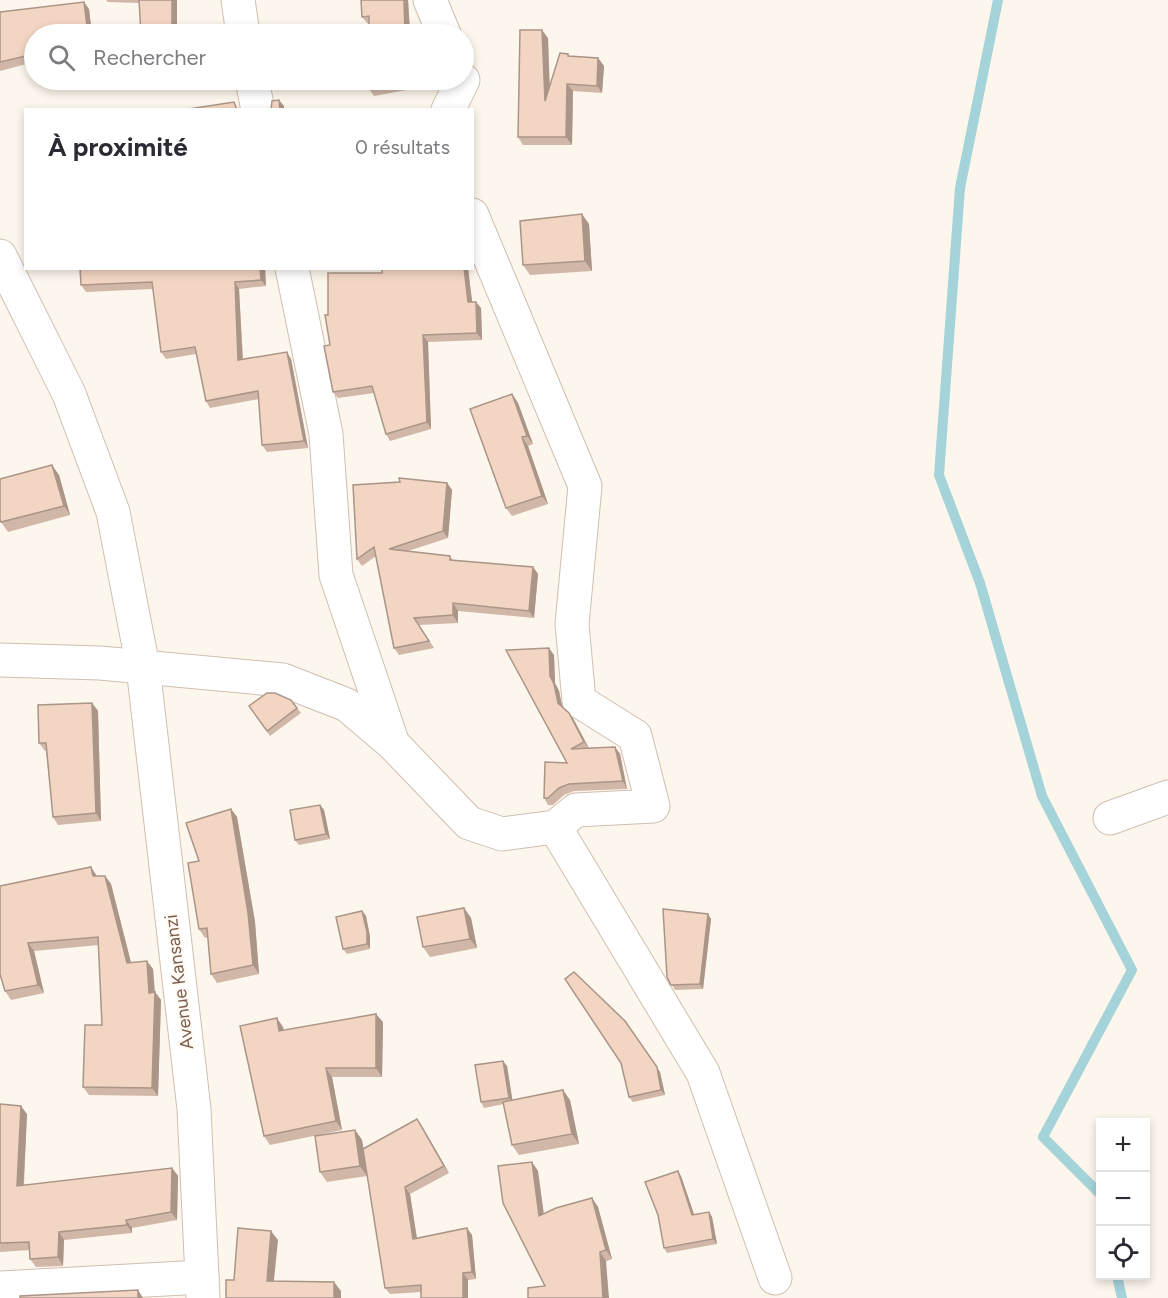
<!DOCTYPE html>
<html lang="fr">
<head>
<meta charset="utf-8">
<style>
	body { margin:0; font-family:Figtree,sans-serif; background:#f2f2f3; color:#2b2b33 }
	.controls { position:absolute; right:18px; bottom:18px; display:grid; overflow:hidden; border-radius:0px; box-shadow:0 3px 9px #0003 }
	.controls button { width:54px; height:54px; display:grid; place-items:center; padding:0; border:0; border-bottom:2px solid #e1e1e2; background:#fff; color:#2b2b33; font:30px sans-serif }
	.list { margin:0; padding:0; list-style:none }
	h2 { display:flex; justify-content:space-between; align-items:center; height:78px; margin:0; padding:0 24px; font-size:26px }
	h2 small { font-size:20px; font-weight:400; color:#7c7c81 }
	.icon { flex:none; width:33px; height:33px; fill:none; stroke:currentColor; stroke-width:2; stroke-linecap:round; stroke-linejoin:round }
	.map { position:relative; flex:none; width:1168px; height:1298px; overflow:hidden }
	.search { position:absolute; background:#fff; box-shadow:0 3px 9px #0003; left:24px; top:24px; width:450px; height:66px; display:flex; align-items:center; gap:15px; box-sizing:border-box; padding:0 21px; border-radius:33px; color:#7c7c81; font-size:22px }
	.panel { position:absolute; background:#fff; box-shadow:0 3px 9px #0003; left:24px; top:108px; width:450px; height:162px; border-radius:0px }
	.map>svg:first-child { display:block }
</style>
</head>
<body>
<div class="map">
<svg width="1168" height="1298" viewBox="0 0 1168 1298">
	<rect width="100%" height="100%" fill="#fdf6ec"/>
	<g fill="none" stroke-linecap="round" stroke-linejoin="round">
		<g stroke="#a5d3da" stroke-width="10">
			<polyline points="998,0 960,188 939,475 980,583 1042,796 1132,970 1043,1137 1100,1194"/>
			<polyline points="1117,1276 1122,1298"/>
		</g>
		<g stroke="#d1beb0" stroke-width="35">
			<g id="minor">
				<polyline points="238,0 243,34"/>
				<polyline points="430,0 444,34"/>
				<polyline points="252,80 258,110"/>
				<polyline points="448,110 463,80"/>
				<polyline points="0,256 69,394 113,512 143,667 194,1109 203,1298"/>
				<polyline points="292,268 326,434 336,575 393,744"/>
				<polyline points="0,660 100,663 283,680 347,705 393,744 469,823 502,834 555,827 576,810 653,806 635,736 579,701 572,624 585,486 472,215"/>
				<polyline points="1110,818 1168,797"/>
				<polyline points="555,827 703,1073 775,1278"/>
				<polyline points="0,1288 202,1277"/>
			</g>
		</g>
		<use href="#minor" stroke="#fff" stroke-width="33"/>
	</g>
	<g fill="#d1b7a8">
		<polygon points="106,0 177,0 176,27 139,3 108,2"/>
		<polygon points="361,0 408,0 410,34 369,34 369,23 367,23 362,17"/>
		<polygon points="89,9 92,34 34,34 34,62 0,71 0,12"/>
		<polygon points="548,38 550,87 568,54 569,56 598,58 604,66 602,93 573,91 572,145 523,145 518,137"/>
		<polygon points="412,80 412,89 374,96 369,89"/>
		<polygon points="589,224 592,271 530,275 523,265"/>
		<polygon points="80,268 265,268 266,286 239,289 243,359 291,359 308,448 267,452 262,445 259,399 210,408 206,401 196,354 166,359 161,352 153,289 86,292 81,285"/>
		<polygon points="382,268 468,268 472,302 481,308 482,340 428,342 431,429 390,441 386,434 374,393 338,398 333,392 328,315 382,273"/>
		<polygon points="512,394 518,403 533,444 528,446 548,504 512,516 506,508"/>
		<polygon points="59,475 70,515 8,532 1,522"/>
		<polygon points="447,483 452,490 448,538 408,551 450,556 453,560 533,567 538,574 534,618 458,611 458,623 419,625 434,648 399,655 394,648 376,556 362,566 357,559"/>
		<polygon points="506,650 554,655 555,683 559,691 562,707 569,713 574,720 589,748 615,747 620,754 627,789 574,791 564,795 553,805 548,805 544,798 567,763"/>
		<polygon points="291,700 301,713 270,736 249,706"/>
		<polygon points="92,703 98,711 101,821 58,825 53,817 46,751 45,751 39,743"/>
		<polygon points="320,805 324,810 330,839 299,845 295,840"/>
		<polygon points="231,809 237,817 255,922 259,974 217,983 211,974 208,937 205,938 199,929 199,861"/>
		<polygon points="91,867 97,876 105,876 111,884 131,962 153,969 155,992 161,1000 158,1096 89,1095 83,1087 102,1025 99,945 34,951 44,993 11,1000 5,991 0,974"/>
		<polygon points="464,908 471,918 477,948 430,957 423,947"/>
		<polygon points="362,911 366,916 370,937 370,949 347,954 343,949"/>
		<polygon points="708,914 711,919 703,989 675,990 667,977"/>
		<polygon points="383,1022 382,1077 332,1077 342,1130 270,1145 264,1136 283,1027 283,1030"/>
		<polygon points="507,1066 512,1100 570,1100 579,1144 519,1155 512,1145 504,1104 484,1108 481,1102"/>
		<polygon points="660,1072 665,1095 633,1102 629,1097"/>
		<polygon points="0,1104 27,1114 24,1185 172,1168 178,1176 177,1220 132,1228 132,1233 64,1240 63,1266 36,1267 30,1259 30,1250 0,1252"/>
		<polygon points="417,1119 449,1173 410,1194 417,1238 472,1235 476,1279 468,1280 468,1298 421,1292 390,1294 385,1288 367,1176 327,1182 320,1172 355,1130 362,1140 364,1149"/>
		<polygon points="538,1171 544,1214 592,1198 598,1207 612,1259 545,1286"/>
		<polygon points="681,1176 694,1215 709,1212 712,1217 717,1244 667,1253 664,1248"/>
	</g>
	<g fill="#aa9588">
		<rect x="172" y="0" width="5" height="34"/>
		<polygon points="404,0 408,0 410,34 405,34"/>
		<polygon points="84,2 89,9 92,34 88,34"/>
		<polygon points="542,30 548,38 550,109 545,101"/>
		<polygon points="598,58 604,66 602,93 597,86"/>
		<polygon points="408,80 412,80 412,89 408,82"/>
		<polygon points="567,84 573,91 572,145 566,137"/>
		<polygon points="279,100 284,106 284,110 280,110"/>
		<polygon points="582,214 589,224 592,271 585,261"/>
		<polygon points="260,268 265,268 266,286 261,280"/>
		<polygon points="464,268 468,268 473,309 468,302"/>
		<polygon points="235,282 239,289 243,367 238,360"/>
		<polygon points="476,302 481,308 482,340 477,333"/>
		<polygon points="423,335 428,342 431,429 427,422"/>
		<polygon points="287,352 291,359 308,448 304,441"/>
		<polygon points="512,394 518,403 533,444 527,436"/>
		<polygon points="522,437 528,446 548,504 542,496"/>
		<polygon points="52,465 59,475 70,515 64,506"/>
		<polygon points="447,483 452,490 448,538 443,531"/>
		<polygon points="533,567 538,574 534,618 529,611"/>
		<polygon points="453,603 458,611 458,623 453,615"/>
		<polygon points="549,648 554,655 555,683 559,691 563,710 558,703 550,676"/>
		<polygon points="92,703 98,711 101,821 96,813"/>
		<polygon points="569,713 574,720 589,749 584,742"/>
		<polygon points="615,747 620,754 627,789 623,781"/>
		<polygon points="320,805 324,810 330,839 326,834"/>
		<polygon points="231,809 237,817 255,922 259,974 253,965"/>
		<polygon points="91,867 96,875 99,884 93,876"/>
		<polygon points="105,876 111,884 133,971 127,963"/>
		<polygon points="464,908 471,918 477,948 470,939"/>
		<polygon points="362,911 366,916 370,937 370,949 367,944"/>
		<polygon points="708,914 711,919 703,989 700,984"/>
		<polygon points="28,943 34,951 44,993 38,985"/>
		<polygon points="147,961 153,969 155,999 155,992 161,1000 158,1096 152,1088 149,993"/>
		<polygon points="376,1014 383,1022 382,1077 376,1068"/>
		<polygon points="277,1018 283,1027 286,1040 279,1031"/>
		<polygon points="625,1021 660,1072 665,1095 661,1090"/>
		<polygon points="503,1061 507,1066 513,1103 509,1098"/>
		<polygon points="326,1068 332,1077 342,1130 336,1121"/>
		<polygon points="563,1090 570,1100 579,1144 572,1134"/>
		<polygon points="21,1106 27,1114 23,1194 17,1186"/>
		<polygon points="417,1119 422,1126 449,1173 444,1166"/>
		<polygon points="355,1130 362,1140 367,1176 360,1166"/>
		<polygon points="532,1162 538,1171 545,1225 539,1216"/>
		<polygon points="172,1168 178,1176 177,1220 171,1212"/>
		<polygon points="678,1171 681,1176 696,1220 692,1215"/>
		<polygon points="405,1187 410,1194 418,1246 413,1239"/>
		<polygon points="592,1198 598,1207 612,1259 606,1250"/>
		<polygon points="709,1212 712,1217 717,1244 713,1239"/>
		<polygon points="126,1220 132,1228 132,1233 127,1225"/>
		<polygon points="467,1228 472,1235 476,1279 472,1272"/>
		<polygon points="271,1231 278,1240 273,1290 267,1281"/>
		<polygon points="59,1232 64,1240 63,1266 58,1257"/>
		<polygon points="600,1252 606,1261 609,1298 603,1298"/>
		<polygon points="463,1273 468,1280 468,1298 463,1298"/>
		<polygon points="334,1282 341,1291 341,1298 334,1298"/>
		<polygon points="138,1290 143,1298 138,1298"/>
	</g>
	<g fill="#f3d5c3" stroke="#aa9588" stroke-width="1.5">
		<polygon points="139,0 172,0 172,34 141,34"/>
		<polygon points="361,0 404,0 405,34 369,34 369,16 362,17"/>
		<polygon points="84,2 88,34 34,34 34,54 0,62 0,12"/>
		<polygon points="520,30 542,30 545,101 560,53 568,54 568,56 598,58 597,86 567,84 566,137 518,137"/>
		<polygon points="369,80 408,80 408,82 369,89"/>
		<polygon points="279,100 280,110 271,110 272,101"/>
		<polygon points="234,102 237,110 182,110"/>
		<polygon points="582,214 585,261 523,265 520,221"/>
		<polygon points="80,268 260,268 261,280 235,282 238,360 287,352 304,441 262,445 258,391 206,401 195,347 161,352 152,282 81,285"/>
		<polygon points="382,268 464,268 468,302 476,302 477,333 423,335 427,422 386,434 372,386 333,392 324,346 330,345 325,315 328,315 328,273 382,273"/>
		<polygon points="512,394 527,436 522,437 542,496 506,508 470,409"/>
		<polygon points="52,465 64,506 1,522 0,519 0,479"/>
		<polygon points="399,478 447,483 443,531 389,549 450,556 450,560 533,567 529,611 453,603 453,615 414,618 429,641 394,648 374,547 357,559 353,485 400,482"/>
		<polygon points="549,648 550,676 554,684 558,703 569,713 584,742 571,749 615,747 623,781 569,784 559,788 548,798 544,798 545,762 567,763 506,650"/>
		<polygon points="267,693 275,693 291,700 297,708 267,731 249,706"/>
		<polygon points="92,703 96,813 53,817 46,743 39,743 38,705"/>
		<polygon points="320,805 326,834 295,840 290,810"/>
		<polygon points="231,809 248,913 253,965 211,974 207,928 199,929 188,863 199,861 186,823"/>
		<polygon points="91,867 93,876 105,876 127,963 147,961 149,993 155,992 152,1088 83,1087 85,1025 102,1025 98,937 28,943 38,985 5,991 0,974 0,886"/>
		<polygon points="464,908 470,939 423,947 417,917"/>
		<polygon points="663,909 708,914 700,984 671,985 667,977"/>
		<polygon points="362,911 367,932 367,944 343,949 336,917"/>
		<polygon points="574,972 625,1021 657,1067 661,1090 629,1097 621,1063 565,979"/>
		<polygon points="376,1014 376,1068 326,1068 336,1121 264,1136 240,1026 277,1018 279,1031"/>
		<polygon points="503,1061 509,1098 481,1102 475,1065"/>
		<polygon points="563,1090 572,1134 512,1145 503,1102"/>
		<polygon points="0,1104 21,1106 17,1186 172,1168 171,1212 126,1220 127,1225 59,1232 58,1257 30,1259 29,1242 0,1243"/>
		<polygon points="417,1119 444,1166 405,1187 413,1239 467,1228 472,1272 463,1273 463,1298 421,1298 421,1285 385,1288 363,1149"/>
		<polygon points="355,1130 360,1166 320,1172 315,1136"/>
		<polygon points="532,1162 539,1216 556,1208 592,1198 606,1250 600,1252 603,1298 528,1298 528,1288 545,1286 503,1203 498,1166"/>
		<polygon points="678,1171 692,1215 709,1212 713,1239 664,1248 658,1215 645,1182"/>
		<polygon points="238,1228 271,1231 267,1281 334,1282 334,1298 226,1298 226,1280 234,1280"/>
		<polygon points="138,1290 138,1298 20,1298 20,1296"/>
	</g>
	<g text-anchor="middle" stroke-width="4.5" stroke-linejoin="round" paint-order="stroke">
		<g font-size="18" fill="#7a5c4d" stroke="#fffaf3">
			<text transform="translate(179 982) rotate(-97)" y="6">Avenue Kansanzi</text>
		</g>
	</g>
</svg>
<div class="controls">
<button>+</button>
<button>−</button>
<button><svg class="icon" aria-label="locate" viewBox="0 0 24 24"><circle cx="12" cy="12" r="6"/><path d="M12 2v4M12 18v4M2 12h4M18 12h4"/></svg></button>
</div>
<div class="search"><svg class="icon" aria-label="search" viewBox="0 0 24 24"><circle cx="10" cy="10" r="6"/><path d="M15 15l6 6"/></svg>Rechercher</div>
<section class="panel">
<h2>À proximité<small>0 résultats</small></h2>
<ul class="list">
</ul>
</section>
</div>
</body>
</html>
